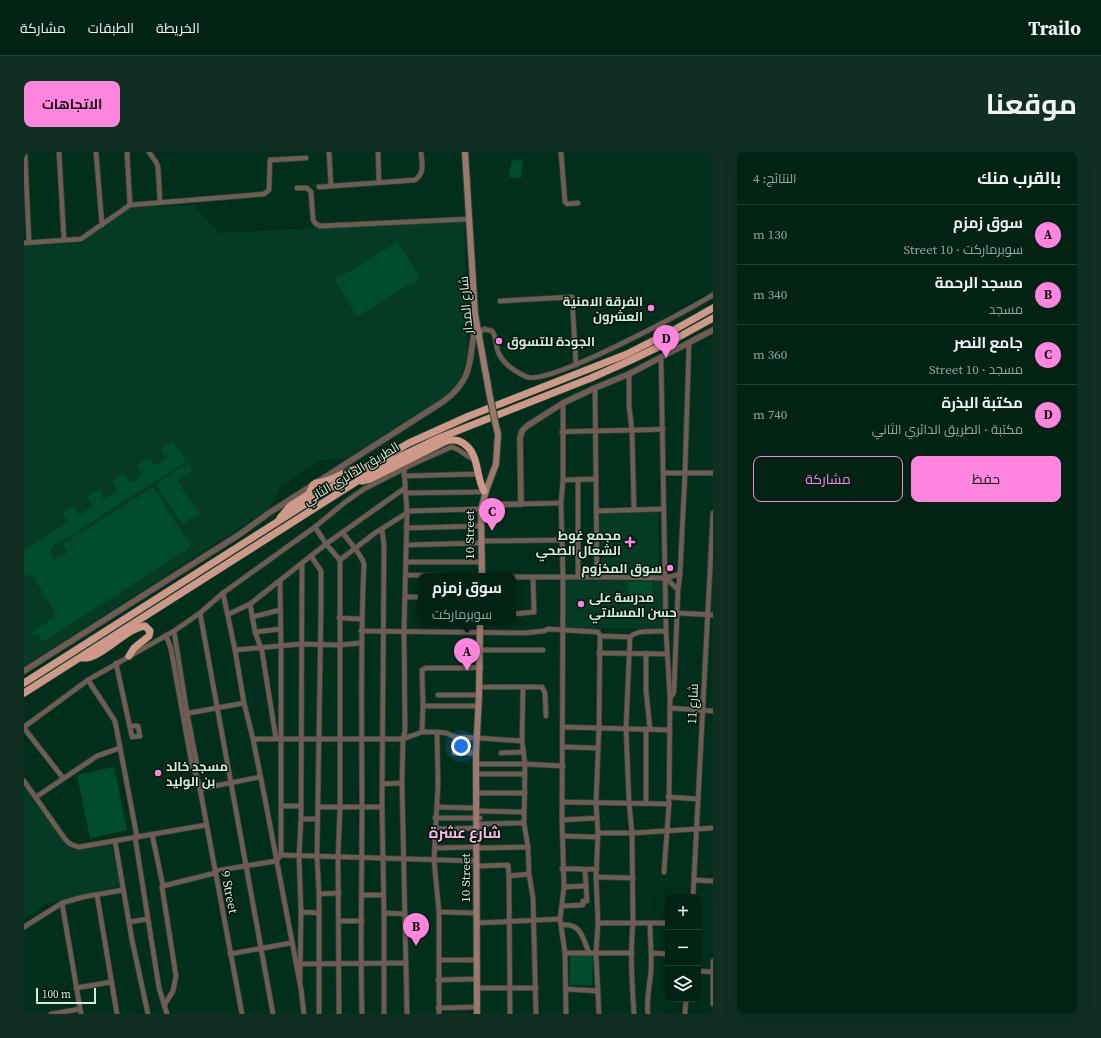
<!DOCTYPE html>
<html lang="ar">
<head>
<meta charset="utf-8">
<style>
	body { margin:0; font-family:"Source Serif 4",Cairo,serif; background:#102f22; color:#f1f3f6; direction:rtl }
	.controls { position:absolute; right:12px; bottom:12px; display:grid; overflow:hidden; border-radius:8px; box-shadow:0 4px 16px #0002 }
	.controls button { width:36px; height:36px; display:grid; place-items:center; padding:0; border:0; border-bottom:1px solid #234034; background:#022314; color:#f1f3f6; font:20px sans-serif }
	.scale { position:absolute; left:12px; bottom:10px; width:60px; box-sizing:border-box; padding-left:4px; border:2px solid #d2eedc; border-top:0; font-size:11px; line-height:14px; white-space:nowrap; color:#d2eedc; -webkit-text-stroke:3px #011409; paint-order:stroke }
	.you { position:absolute; left:437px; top:594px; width:14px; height:14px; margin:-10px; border:3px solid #fff; border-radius:50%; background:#1a73e8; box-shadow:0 0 0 6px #1a73e833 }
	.badge { display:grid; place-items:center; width:26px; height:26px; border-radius:50%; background:#ff85df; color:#111; font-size:13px; font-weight:700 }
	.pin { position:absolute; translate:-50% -33px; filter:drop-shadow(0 1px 2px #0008) }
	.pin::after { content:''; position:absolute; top:21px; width:14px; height:12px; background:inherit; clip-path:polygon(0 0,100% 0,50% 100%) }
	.popup { position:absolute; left:394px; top:421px; width:98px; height:52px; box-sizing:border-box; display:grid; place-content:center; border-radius:8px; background:#022314; filter:drop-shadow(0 1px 3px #0005); font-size:13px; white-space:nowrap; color:#96a4a0 }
	.popup b { font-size:15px; color:#f1f3f6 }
	.popup::after { content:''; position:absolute; left:50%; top:100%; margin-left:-8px; border:8px solid transparent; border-top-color:#022314 }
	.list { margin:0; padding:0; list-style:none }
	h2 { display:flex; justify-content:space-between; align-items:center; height:52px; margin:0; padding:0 16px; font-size:17px }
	h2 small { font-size:13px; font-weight:400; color:#96a4a0 }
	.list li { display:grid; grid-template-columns:26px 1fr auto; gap:12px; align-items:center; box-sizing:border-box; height:60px; padding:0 16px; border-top:1px solid #234034 }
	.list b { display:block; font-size:15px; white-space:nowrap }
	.list p { margin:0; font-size:13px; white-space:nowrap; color:#96a4a0 }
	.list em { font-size:13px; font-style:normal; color:#96a4a0 }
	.actions { display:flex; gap:8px; padding:12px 16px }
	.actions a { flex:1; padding:9px 0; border:1px solid #ff85df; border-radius:8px; text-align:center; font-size:14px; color:#ff85df }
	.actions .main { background:#ff85df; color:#111 }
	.icon { flex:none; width:22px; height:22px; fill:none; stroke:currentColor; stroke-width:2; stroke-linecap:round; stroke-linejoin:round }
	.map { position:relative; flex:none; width:689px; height:862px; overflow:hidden; direction:ltr; border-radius:8px }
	header { display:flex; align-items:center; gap:24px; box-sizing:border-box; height:56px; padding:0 20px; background:#022314; border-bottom:1px solid #234034 }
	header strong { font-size:19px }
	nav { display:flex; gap:22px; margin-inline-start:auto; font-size:14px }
	.intro { display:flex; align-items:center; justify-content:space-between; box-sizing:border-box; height:96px; padding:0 24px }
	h1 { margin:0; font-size:28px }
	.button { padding:10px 18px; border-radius:8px; background:#ff85df; color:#111; font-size:14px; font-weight:700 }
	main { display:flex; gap:24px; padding:0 24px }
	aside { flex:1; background:#022314; border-radius:8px; box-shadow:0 4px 16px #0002 }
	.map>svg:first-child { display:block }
</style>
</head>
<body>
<header>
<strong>Trailo</strong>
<nav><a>الخريطة</a><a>الطبقات</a><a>مشاركة</a></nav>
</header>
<div class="intro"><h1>موقعنا</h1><a class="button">الاتجاهات</a></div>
<main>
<aside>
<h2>بالقرب منك<small>النتائج: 4</small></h2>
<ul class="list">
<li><span class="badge">A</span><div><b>سوق زمزم</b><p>سوبرماركت · 10 Street</p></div><em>130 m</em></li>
<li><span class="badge">B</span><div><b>مسجد الرحمة</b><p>مسجد</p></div><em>340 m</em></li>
<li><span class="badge">C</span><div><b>جامع النصر</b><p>مسجد · 10 Street</p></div><em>360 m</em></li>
<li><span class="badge">D</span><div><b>مكتبة البذرة</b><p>مكتبة · الطريق الدائري الثاني</p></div><em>740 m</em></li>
</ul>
<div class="actions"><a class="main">حفظ</a><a>مشاركة</a></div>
</aside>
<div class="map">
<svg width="689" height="862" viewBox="0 0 689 862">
	<rect width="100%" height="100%" fill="#022f1b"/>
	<g fill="#053b24">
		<polygon points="170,53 194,81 440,69 444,203 437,222 432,232 421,244 323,306 295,308 256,334 245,357 0,514 0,94 58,91 107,56"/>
		<polygon points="634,360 635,419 578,420 576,361"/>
		<polygon points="542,428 638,429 638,476 542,476"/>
		<polygon points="0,636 24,668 48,698 87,693 96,734 22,752 0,766"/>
	</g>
	<g fill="#004d2d">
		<polygon points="488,8 499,9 497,26 485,25"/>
		<polygon points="373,90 396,126 333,165 311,128"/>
		<polygon points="149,289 169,318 153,329 175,362 159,372 157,371 133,334 133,332 163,312 161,310 25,397 31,408 44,400 39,392 127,336 130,336 166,393 165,396 19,490 14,482 7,481 32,464 29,459 30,458 7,422 0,425 0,396 1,397 5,395 44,370 38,361 50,354 55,363 69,354 63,345 75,338 80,347 94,339 88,329 100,322 106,331 119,323 113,313 126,305 131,314 143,307 137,297"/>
		<polygon points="604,430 628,430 628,443 605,444"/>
		<polygon points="90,615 103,678 66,686 53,623"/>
		<polygon points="546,804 569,804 568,833 546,833"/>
	</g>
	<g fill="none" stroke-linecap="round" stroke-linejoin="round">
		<g stroke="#234e3a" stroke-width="6">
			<g id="minor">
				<polyline points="1,0 5,90"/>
				<polyline points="35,0 40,88"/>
				<polyline points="72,0 78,73"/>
				<polyline points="103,0 106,53"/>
				<polyline points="125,0 132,10 134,15 136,50"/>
				<polyline points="305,0 307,34"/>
				<polyline points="354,0 355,30"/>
				<polyline points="537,0 541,50 543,52 554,51"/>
				<path d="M295,35L391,28C401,21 398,11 397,0"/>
				<polyline points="273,36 283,36 287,40 289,68 292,72 296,74 446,67"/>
				<polyline points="0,91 57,87 106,53 240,42 245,38 246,8 282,6"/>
				<polyline points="476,149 548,145 552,213"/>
				<path d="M454,182L460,177L468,179C472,184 472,190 473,196C476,210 491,220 503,225C527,233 662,159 689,143"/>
				<polyline points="637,205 642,479 646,546 645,652 640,720"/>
				<polyline points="605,222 605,254 608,279 610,358"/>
				<polyline points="571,236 573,425"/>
				<polyline points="539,251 539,328 537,351 539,425 538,668 540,735 536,767 541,801 542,862"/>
				<path d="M538,280C572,278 606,279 639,277"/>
				<polyline points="380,316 383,361 380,479 381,579 379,587 378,631 383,862"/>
				<polyline points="640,321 689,321"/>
				<polyline points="380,324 454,322"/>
				<polyline points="539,328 572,327"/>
				<polyline points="381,341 459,340"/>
				<polyline points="497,352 537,351"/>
				<polyline points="572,359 640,357"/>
				<polyline points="291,375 302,392 316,408 316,655 314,705 315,862"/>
				<polyline points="382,376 455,374"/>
				<polyline points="358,378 360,393 358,655 360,761 360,862"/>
				<path d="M319,381C324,388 339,405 340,412C336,493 338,574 338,655C338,724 336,793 338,862"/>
				<polyline points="457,389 538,388"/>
				<polyline points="382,393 455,391"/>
				<polyline points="287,404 297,419 297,457 293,704 295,742 295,862"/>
				<polyline points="316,408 351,381 386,359 455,357"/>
				<polyline points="382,410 456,410"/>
				<polyline points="382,423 432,424"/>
				<polyline points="489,425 573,425 642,426 656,422"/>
				<polyline points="554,425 554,327"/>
				<polyline points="642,426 654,438"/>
				<polyline points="199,441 211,498 220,551 229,587 241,647 277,837 280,862"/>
				<polyline points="381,445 397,445"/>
				<polyline points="226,452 231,480 238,499 252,587"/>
				<path d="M176,461L199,441L291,375L320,351L340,337L387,313L427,295C433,295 443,305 451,308"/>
				<polyline points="653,461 689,463"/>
				<polyline points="205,462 226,452 302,392 381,336"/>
				<polyline points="489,462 510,460 509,425"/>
				<polyline points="228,465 256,458"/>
				<polyline points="315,466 338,467"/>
				<polyline points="150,479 163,561 173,613 172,621"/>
				<polyline points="337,479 500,481 520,479 524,477 574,480 576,484 575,576 572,651 574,681 572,725 574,771 572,801 575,862"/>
				<polyline points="231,480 257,477"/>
				<polyline points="142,483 147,497 168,613 172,622 176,637 218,862"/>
				<path d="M576,484L606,485C614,477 631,480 642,479"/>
				<path d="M606,485L602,576L605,650L608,681L609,771C606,801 608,832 610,862"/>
				<polyline points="211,498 277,492 315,493 337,491"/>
				<polyline points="458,498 519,498"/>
				<polyline points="575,501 643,502"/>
				<polyline points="622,501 622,539 626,577"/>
				<polyline points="92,511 108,585 116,584 114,574 106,574"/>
				<polyline points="64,528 91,569 113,685"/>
				<polyline points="458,535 518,535 521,541 522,564"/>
				<polyline points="499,535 498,589 501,612 500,671 504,695 505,722 509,746 512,862"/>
				<polyline points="414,543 455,543"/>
				<polyline points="646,546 649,542 650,539 654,438 656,422 661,321 665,191"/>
				<polyline points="399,554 454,554"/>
				<polyline points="646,556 689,559"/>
				<polyline points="160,562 220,551"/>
				<polyline points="0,575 64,528 150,479 176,461 249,862"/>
				<polyline points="538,575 646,578"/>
				<polyline points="0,576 39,626"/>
				<polyline points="622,577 622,651"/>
				<polyline points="398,580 399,554 398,518 402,516 444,516 457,515"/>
				<polyline points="413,580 414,632 410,708 415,760 415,862"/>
				<polyline points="454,586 498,589"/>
				<polyline points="229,587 379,587 398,580 413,580 422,581 432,585 452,586"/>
				<polyline points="539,595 574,596"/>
				<polyline points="430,601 452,601"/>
				<polyline points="477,601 499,600"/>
				<polyline points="454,612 501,612 539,614"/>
				<polyline points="454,622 501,622"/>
				<path d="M0,629L41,687C45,692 49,694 55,695L182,673"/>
				<polyline points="358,632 378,631"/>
				<polyline points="176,637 236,625"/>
				<polyline points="455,641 501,641"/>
				<polyline points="12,645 73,604 96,596"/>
				<polyline points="644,645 674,647"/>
				<polyline points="538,650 645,652"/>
				<polyline points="257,654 277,654"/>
				<polyline points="294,655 358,655"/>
				<polyline points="413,655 451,656"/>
				<polyline points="456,659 500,660"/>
				<polyline points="411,666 456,666"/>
				<polyline points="277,667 294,667"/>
				<polyline points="538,668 573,666"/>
				<polyline points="456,672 500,671"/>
				<polyline points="411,677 456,676"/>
				<polyline points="574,681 608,681 689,676"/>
				<polyline points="128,682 139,734 138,735 152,824 149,839 141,852"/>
				<polyline points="538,684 574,685"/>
				<polyline points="111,685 135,836 143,862"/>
				<polyline points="91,689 108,788 124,862"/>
				<polyline points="411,696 452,695"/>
				<polyline points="456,696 504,695"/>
				<polyline points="257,703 451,709"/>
				<polyline points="456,714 484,713 485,724"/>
				<path d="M538,717C550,716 561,718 573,717"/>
				<polyline points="191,719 252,709 257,703 257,495 256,429"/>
				<polyline points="572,725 609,726"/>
				<polyline points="671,728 689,729"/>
				<polyline points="139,734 191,721"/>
				<polyline points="540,735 561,734"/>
				<polyline points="295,742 315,741"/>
				<polyline points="73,743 93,862"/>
				<polyline points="338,743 359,743"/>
				<polyline points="669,745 689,361"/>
				<polyline points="38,751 57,862"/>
				<polyline points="538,754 559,753 559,749 563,749 561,718"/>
				<polyline points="277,760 295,761"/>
				<polyline points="415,760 452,761"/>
				<polyline points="360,761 381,762"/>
				<polyline points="315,769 338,769"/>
				<polyline points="105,770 124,767"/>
				<polyline points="452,771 536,767"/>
				<polyline points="574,771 644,771"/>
				<path d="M538,773C557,771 559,786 565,801"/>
				<polyline points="0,775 38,751 59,745 99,738"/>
				<polyline points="541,801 608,801"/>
				<polyline points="628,801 644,802"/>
				<polyline points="206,802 267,791"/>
				<polyline points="415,808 453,808"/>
				<polyline points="689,809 689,852"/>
				<polyline points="276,812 381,811"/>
				<polyline points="674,819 689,820"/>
				<polyline points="276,828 277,760 275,704 277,667 278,412"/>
				<polyline points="414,828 453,827"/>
				<polyline points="52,836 87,830"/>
				<polyline points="456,836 512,836"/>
				<polyline points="542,837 574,839"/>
				<polyline points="414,856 453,855"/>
				<polyline points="27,862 56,857"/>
				<polyline points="486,862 485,724 505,722"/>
				<path d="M624,862C622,847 626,833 627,818C628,803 626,787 626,771"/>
				<polyline points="661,862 662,847"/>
			</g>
		</g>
		<g stroke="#234e3a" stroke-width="7">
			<g id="tertiary">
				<polyline points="458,353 497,352 496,286 498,279 503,274 539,251 571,236 605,222 689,178"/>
				<path d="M0,519L216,382L245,361L420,249C452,225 444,205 452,171"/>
			</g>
		</g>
		<g stroke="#234e3a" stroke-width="8">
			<g id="secondary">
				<polyline points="441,0 451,162 466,245"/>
				<polyline points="458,424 457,357 463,336 472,312 474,282 472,274"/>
				<polyline points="453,862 452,601 455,543 456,470"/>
			</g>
		</g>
		<g stroke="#234e3a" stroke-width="8">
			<g id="trunk">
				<path d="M338,329L346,327L416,292C424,288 431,286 439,291C456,302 451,323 460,339"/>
				<path d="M292,331C309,330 317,319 335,317"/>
				<polyline points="256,366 266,354 285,342 289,333"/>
				<path d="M58,506C60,506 64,506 67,505C84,499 104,476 121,474L126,479L125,484L110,496L105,504"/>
				<polyline points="0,531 316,330 385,291 445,264 603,202 650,178 689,156"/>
				<polyline points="0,541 357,314 415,286 567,226 605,209 653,186 689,166"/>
			</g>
		</g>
		<use href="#minor" stroke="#735b53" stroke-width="4.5"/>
		<use href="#tertiary" stroke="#735b53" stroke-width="5.5"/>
		<use href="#secondary" stroke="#9e786c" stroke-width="6"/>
		<use href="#trunk" stroke="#cf9888" stroke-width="7"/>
		<g stroke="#234e3a" stroke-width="8" stroke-linecap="butt">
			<polyline id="secondary-bridge" points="466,245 472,274"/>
		</g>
		<use href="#secondary-bridge" stroke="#9e786c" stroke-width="6"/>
	</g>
	<g fill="#ff85df" stroke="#011409" stroke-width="1.5">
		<circle cx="627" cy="156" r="4"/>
		<circle cx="475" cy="189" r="4"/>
		<path d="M604 384h4v4h4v4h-4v4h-4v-4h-4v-4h4z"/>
		<circle cx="646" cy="416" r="4"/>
		<circle cx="557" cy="452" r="4"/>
		<circle cx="134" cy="621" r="4"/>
	</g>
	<g text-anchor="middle" stroke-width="3" stroke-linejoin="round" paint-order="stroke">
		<g font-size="13" font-weight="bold" fill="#d2eedc" stroke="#011409" text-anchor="end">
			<text x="619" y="154">الفرقة الامنية<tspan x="619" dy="15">العشرون</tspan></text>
			<text x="483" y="194" text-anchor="start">الجودة للتسوق</text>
			<text x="597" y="388">مجمع غوط<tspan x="597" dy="15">الشعال الصحي</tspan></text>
			<text x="638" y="421">سوق المخزوم</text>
			<text x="565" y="450" text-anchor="start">مدرسة على<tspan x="565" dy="15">حسن المسلاتي</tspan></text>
			<text x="142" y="619" text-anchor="start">مسجد خالد<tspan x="142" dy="15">بن الوليد</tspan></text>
		</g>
		<g font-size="13" fill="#d2eedc" stroke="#011409">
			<text transform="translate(441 153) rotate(-95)" y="5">شارع المدار</text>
			<text transform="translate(327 321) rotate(-31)" y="5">الطريق الدائري الثاني</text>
			<text transform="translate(445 383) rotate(-90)" y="5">10 Street</text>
			<text transform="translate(668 552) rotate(-87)" y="5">شارع 11</text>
			<text transform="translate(441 726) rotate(-90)" y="5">10 Street</text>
			<text transform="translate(206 740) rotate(79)" y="5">9 Street</text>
		</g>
		<g font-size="15" font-weight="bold" fill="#fdb8e8" stroke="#011409">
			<text x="441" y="686">شارع عشرة</text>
		</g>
	</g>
</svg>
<div class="controls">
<button>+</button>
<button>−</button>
<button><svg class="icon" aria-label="layers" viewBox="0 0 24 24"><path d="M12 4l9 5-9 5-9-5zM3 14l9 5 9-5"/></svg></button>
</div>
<div class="scale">100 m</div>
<div class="you"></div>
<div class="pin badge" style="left:443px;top:519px">A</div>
<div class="popup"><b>سوق زمزم</b>سوبرماركت</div>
<div class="pin badge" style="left:392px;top:794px">B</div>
<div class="pin badge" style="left:468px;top:379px">C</div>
<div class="pin badge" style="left:642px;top:206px">D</div>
</div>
</main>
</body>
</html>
